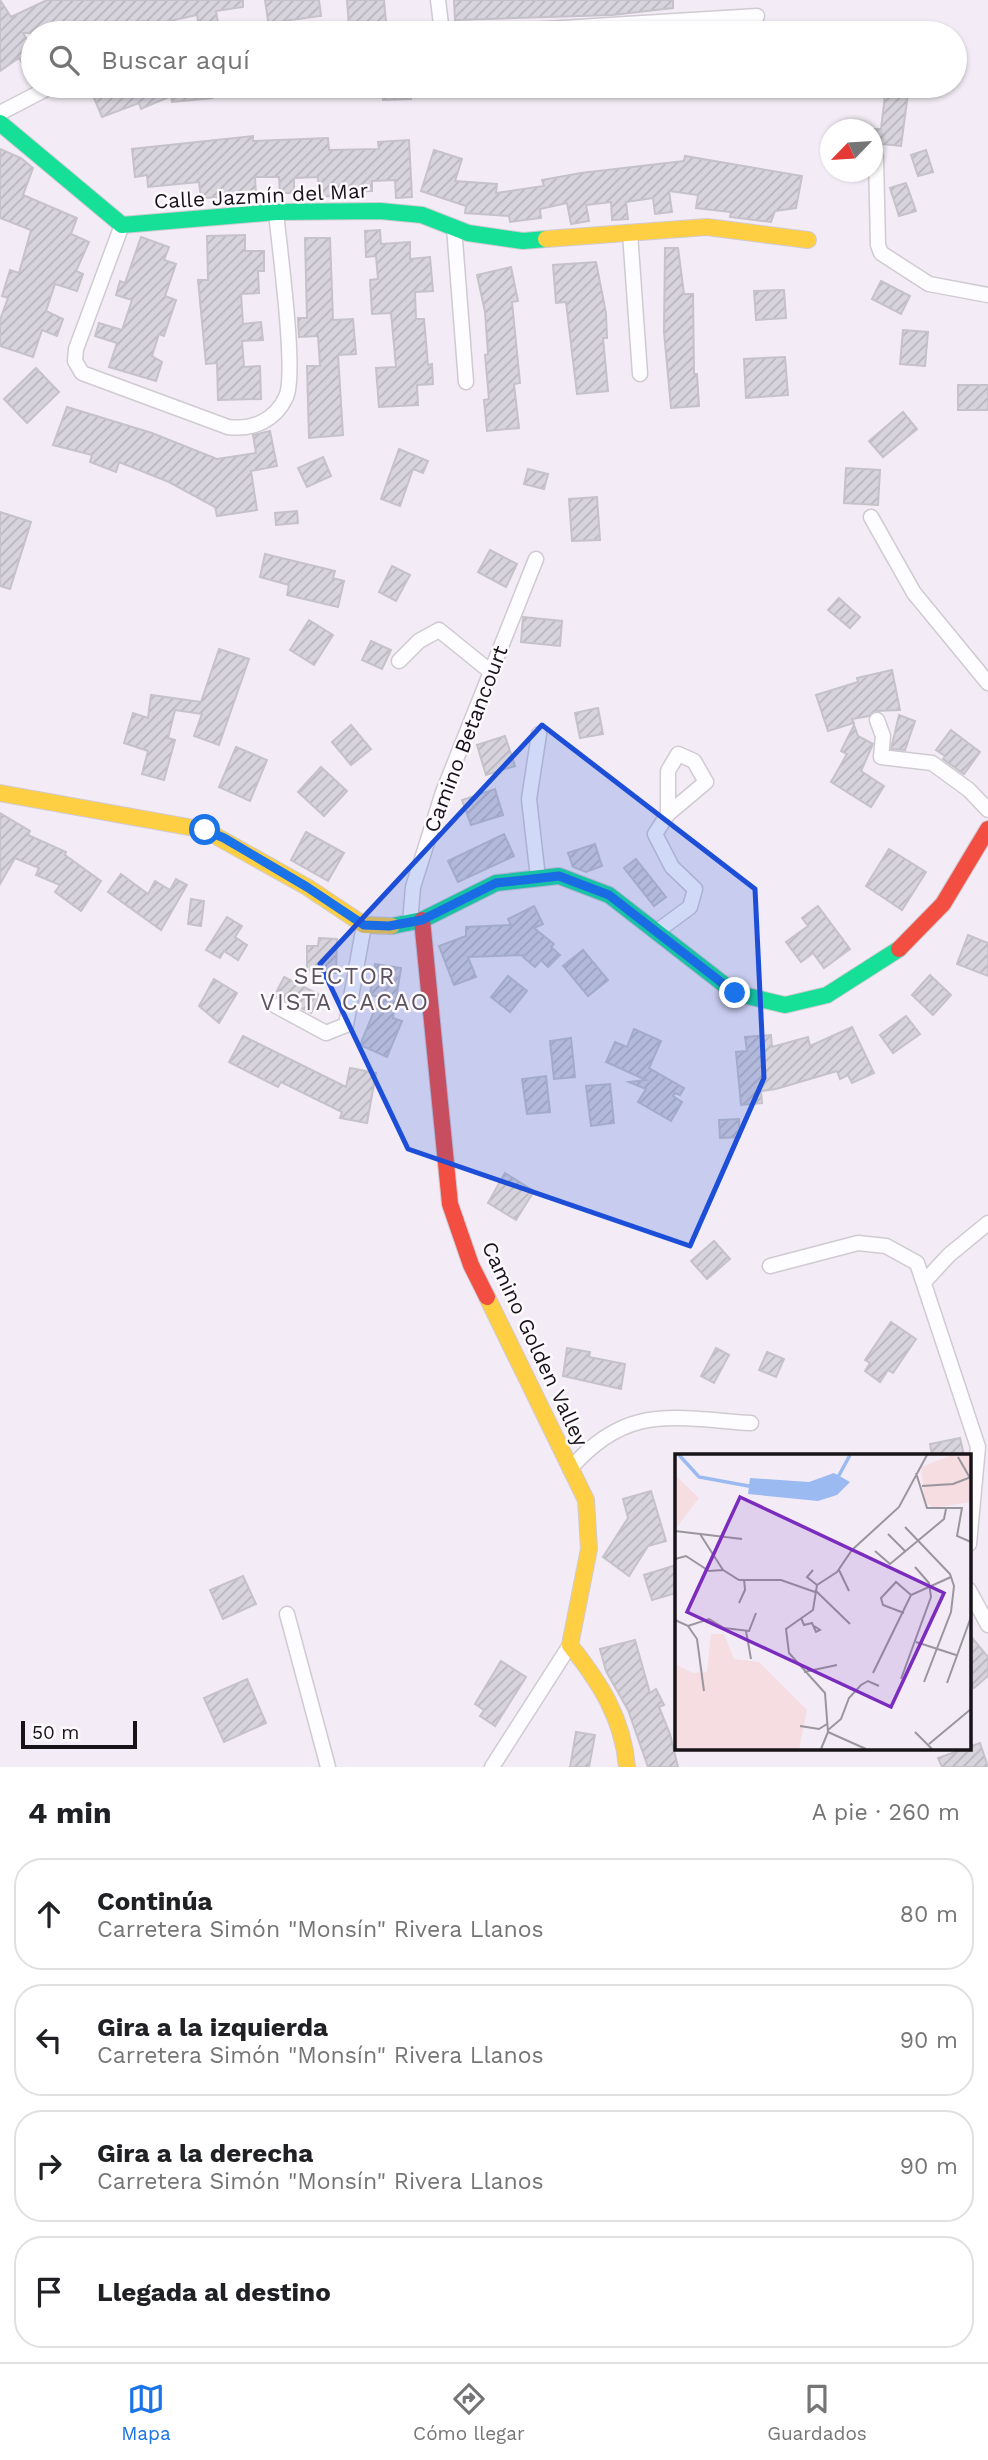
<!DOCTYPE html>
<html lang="es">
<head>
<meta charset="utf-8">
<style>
	body { margin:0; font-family:"Work Sans",sans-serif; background:#f6f6f6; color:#202124 }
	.compass { position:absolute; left:820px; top:119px; width:63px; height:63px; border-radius:50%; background:#fff; box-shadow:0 2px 5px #0004; rotate:245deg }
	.scale { position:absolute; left:21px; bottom:18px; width:116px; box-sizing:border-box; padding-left:7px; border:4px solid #181319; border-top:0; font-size:19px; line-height:24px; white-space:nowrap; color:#181319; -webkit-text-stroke:5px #fdfafd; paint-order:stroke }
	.stop { position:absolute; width:21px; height:21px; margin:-16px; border:5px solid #1a73e8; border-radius:50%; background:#fff }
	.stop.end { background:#1a73e8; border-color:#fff; box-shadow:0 2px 7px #0008 }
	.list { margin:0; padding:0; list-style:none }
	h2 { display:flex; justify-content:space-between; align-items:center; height:91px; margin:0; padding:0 28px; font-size:30px }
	h2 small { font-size:23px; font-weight:400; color:#757577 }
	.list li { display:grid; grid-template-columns:46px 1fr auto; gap:21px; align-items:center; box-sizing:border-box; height:112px; margin:0 14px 14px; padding:0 14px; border:2px solid #e0e0e0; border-radius:28px }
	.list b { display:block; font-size:26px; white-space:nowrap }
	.list p { margin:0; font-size:23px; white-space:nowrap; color:#757577 }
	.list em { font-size:23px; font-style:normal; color:#757577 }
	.icon { flex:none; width:38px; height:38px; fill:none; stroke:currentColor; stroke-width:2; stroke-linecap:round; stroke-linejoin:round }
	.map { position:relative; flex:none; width:988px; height:1767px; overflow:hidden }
	.search { position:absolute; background:#fff; box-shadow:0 2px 5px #0004; left:21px; right:21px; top:21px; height:77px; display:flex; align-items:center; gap:18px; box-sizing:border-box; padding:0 24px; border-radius:38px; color:#757577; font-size:26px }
	.sheet { height:595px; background:#fff }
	nav { display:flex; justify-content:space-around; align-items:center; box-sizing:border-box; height:98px; border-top:2px solid #e0e0e0; background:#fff; font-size:19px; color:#757577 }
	nav a { display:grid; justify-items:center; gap:4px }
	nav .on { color:#1a73e8 }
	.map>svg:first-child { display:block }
</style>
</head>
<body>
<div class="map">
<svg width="988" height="1767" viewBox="0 0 988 1767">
	<defs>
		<pattern id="building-hatch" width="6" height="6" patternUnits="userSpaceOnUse" patternTransform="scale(1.75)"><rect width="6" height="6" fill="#d8d4dd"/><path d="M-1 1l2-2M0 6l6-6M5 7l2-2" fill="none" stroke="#b9b5bd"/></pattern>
	</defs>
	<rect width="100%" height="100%" fill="#f3ecf6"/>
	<g fill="url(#building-hatch)" stroke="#c5c2c9" stroke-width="2">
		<polygon points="0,0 11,17 47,0 243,0 243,7 216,11 219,28 200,31 197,15 160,23 163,33 148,33 144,21 117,28 119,33 23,33 33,49 33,79 19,58 0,71"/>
		<polygon points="265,0 319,0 321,16 283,21 284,26 269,28"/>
		<polygon points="347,0 384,0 386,22 349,27"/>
		<polygon points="454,0 673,0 673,8 612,15 455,20"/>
		<polygon points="89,86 211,86 212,98 172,102 171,96 141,109 139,103 102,117"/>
		<polygon points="382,86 411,86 411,99 383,100"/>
		<polygon points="886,86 909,86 901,146 873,143 874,129 881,129"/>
		<polygon points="253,136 253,141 328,138 329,150 379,149 378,142 409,140 412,197 396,198 395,180 372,181 372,191 332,192 332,196 319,197 318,177 294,178 294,193 280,193 279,177 255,177 256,196 201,198 199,182 148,187 147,175 135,177 132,149"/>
		<polygon points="0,149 21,158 33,168 23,195 77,218 71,234 89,242 76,271 83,274 77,291 55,284 46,311 63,319 57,336 42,330 33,357 0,346 0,320 8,298 2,296 10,270 19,273 31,230 0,218"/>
		<polygon points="434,150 462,159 455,181 497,184 496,193 544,186 542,180 581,173 684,161 685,156 802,176 796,208 775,211 771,222 730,217 731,212 696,208 698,195 669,191 672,212 655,214 653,198 626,202 628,219 612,220 611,202 586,205 589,221 571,224 567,203 540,209 541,218 510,222 509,216 465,213 466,206 421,191"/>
		<polygon points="926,150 933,172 918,176 911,155"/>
		<polygon points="906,183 916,211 899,216 890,188"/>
		<polygon points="380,230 381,244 410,242 410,259 430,257 433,291 415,292 416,319 424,319 428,365 432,364 433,384 417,385 418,405 379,407 376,368 396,367 391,313 372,314 370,280 378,279 376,256 366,257 365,231"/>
		<polygon points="245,235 245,251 264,251 264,271 258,271 259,293 241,294 243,324 261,322 263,340 242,341 244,367 260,366 261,399 218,400 217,363 206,364 198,280 208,280 207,236"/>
		<polygon points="141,237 169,247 164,260 176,264 165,296 176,300 164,336 159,334 152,356 162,362 156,381 109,367 117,343 95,336 99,323 122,330 132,300 116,295 120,281 125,283"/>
		<polygon points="305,238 330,238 333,320 353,319 356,354 338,355 343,435 309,438 307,366 320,366 318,336 299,337 298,318 307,318"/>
		<polygon points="665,248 678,248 684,294 693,294 694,374 697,374 699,406 671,408 664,332"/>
		<polygon points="596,262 606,313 607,338 603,338 608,391 577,394 566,302 556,303 553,265"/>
		<polygon points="511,267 518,301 512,302 520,383 514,384 519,428 487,431 484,400 489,399 485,355 488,354 485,312 477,275"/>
		<polygon points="881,281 910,296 901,314 872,299"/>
		<polygon points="784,290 786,318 756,320 754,291"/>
		<polygon points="903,330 928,332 925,366 900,364"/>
		<polygon points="785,357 788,395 746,398 744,359"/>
		<polygon points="36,368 59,392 27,423 4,399"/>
		<rect x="958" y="385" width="30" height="25"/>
		<polygon points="67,407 152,433 217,459 256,453 253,435 270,431 277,466 251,471 257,510 217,516 215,507 169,482 119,462 116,472 90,462 92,455 53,445"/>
		<polygon points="903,412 917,429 883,457 869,441"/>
		<polygon points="399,449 428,461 423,473 413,469 400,506 381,499"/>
		<polygon points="323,457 331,476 307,487 298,468"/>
		<polygon points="846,468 880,470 878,505 844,503"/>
		<polygon points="528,469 548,474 544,489 524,484"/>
		<polygon points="597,497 600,540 572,541 569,499"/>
		<polygon points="297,511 298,523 276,525 275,513"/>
		<polygon points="0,512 31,522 10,589 0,586"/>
		<polygon points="490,550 517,564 506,587 478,572"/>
		<polygon points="265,554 335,571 333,578 344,581 338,607 287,595 289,585 260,577"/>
		<polygon points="392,566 410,575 396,601 379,592"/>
		<polygon points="839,598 860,617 850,628 828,610"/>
		<polygon points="523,617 562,621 560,646 521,642"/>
		<polygon points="309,620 333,635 314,665 290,650"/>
		<polygon points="371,641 391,650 382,669 362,660"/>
		<polygon points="219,649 249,659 219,745 194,736 202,714 175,710 168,738 175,740 164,780 142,774 148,751 124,743 133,713 148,718 151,695 201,702"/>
		<polygon points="892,670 900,710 874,711 869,716 852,719 854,723 828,731 816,695 858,682 857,678"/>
		<polygon points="598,708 603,734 580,738 575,713"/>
		<polygon points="899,715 915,721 905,750 891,749"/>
		<polygon points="351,725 371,749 351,765 332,742"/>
		<polygon points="854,725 858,736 873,744 861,771 884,786 871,807 831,782 847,754 841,751"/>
		<polygon points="951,730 980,752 964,774 943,759 945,756 936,750"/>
		<polygon points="505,736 515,766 486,775 477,745"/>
		<polygon points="236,747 267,760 250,801 219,787"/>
		<polygon points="321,767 347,791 324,816 298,792"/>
		<polygon points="495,789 503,815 471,825 462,800"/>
		<polygon points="0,813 30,831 28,835 66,852 65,855 101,881 81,911 55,892 60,885 36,875 39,868 15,858 0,884"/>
		<polygon points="306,832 344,853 328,881 291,860"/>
		<polygon points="504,834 514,856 458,882 448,861"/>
		<polygon points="595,844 602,866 586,872 573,867 568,853"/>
		<polygon points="889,849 926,872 902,910 866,886"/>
		<polygon points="636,859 666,897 654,906 624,868"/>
		<polygon points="121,874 148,894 155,881 170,890 176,879 187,885 161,930 108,892"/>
		<polygon points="191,899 204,901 201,926 188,924"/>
		<polygon points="534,906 543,924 534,928 554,944 551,947 560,955 548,967 541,960 535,967 523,957 525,955 468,957 476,977 454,985 439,946 466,936 466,927 511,925 508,919"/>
		<polygon points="818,906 850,949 824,968 813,953 801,962 786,942 808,926 802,918"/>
		<polygon points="227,917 242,926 235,937 247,945 238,960 224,951 220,958 206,950"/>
		<polygon points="968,935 988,943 988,976 957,964"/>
		<polygon points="319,938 337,939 336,973 307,971 307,946 318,946"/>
		<polygon points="583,950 608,980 588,996 563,966"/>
		<polygon points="375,964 401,968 393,1018 402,1021 387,1057 360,1045 380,997 370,995"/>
		<polygon points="930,975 951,995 933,1015 912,995"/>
		<polygon points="508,976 527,991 510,1012 491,997"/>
		<polygon points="284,977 320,995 311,1013 275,995"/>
		<polygon points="214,979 237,993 219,1023 199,1006"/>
		<polygon points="906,1016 920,1034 893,1053 880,1035"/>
		<polygon points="852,1027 874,1073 852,1083 848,1075 840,1079 837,1071 776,1089 761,1091 762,1103 741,1105 736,1052 747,1051 745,1037 771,1035 772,1047 808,1037 810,1046"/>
		<polygon points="634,1029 661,1041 649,1068 684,1088 680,1095 675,1093 673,1096 682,1102 671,1121 638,1102 646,1089 629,1082 646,1080 606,1062 615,1042 627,1047"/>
		<polygon points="243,1036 346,1087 350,1068 376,1073 367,1123 340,1118 342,1112 281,1082 278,1087 229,1062"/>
		<polygon points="571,1038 575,1077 554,1079 550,1041"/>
		<polygon points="546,1076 550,1112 527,1114 522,1079"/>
		<polygon points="610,1084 614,1123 591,1126 586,1086"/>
		<polygon points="739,1119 740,1137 720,1138 719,1120"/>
		<polygon points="505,1173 534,1191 516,1220 488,1203"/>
		<polygon points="714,1241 730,1259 707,1279 691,1261"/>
		<polygon points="891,1322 916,1339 893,1373 888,1370 880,1382 865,1371 870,1363 865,1360"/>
		<polygon points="567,1348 590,1352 589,1357 625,1364 621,1389 563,1376"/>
		<polygon points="716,1348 729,1355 714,1383 701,1376"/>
		<polygon points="767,1352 784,1359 776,1377 759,1370"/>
		<polygon points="960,1438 964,1455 932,1455 930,1444"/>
		<polygon points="651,1491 666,1541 648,1546 629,1576 603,1557 628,1518 623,1499"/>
		<polygon points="673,1566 676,1571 676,1593 652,1600 644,1575"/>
		<polygon points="243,1576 256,1604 223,1619 210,1590"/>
		<polygon points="969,1634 988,1657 988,1676 974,1688 969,1681"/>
		<polygon points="635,1640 650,1693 656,1689 664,1705 659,1707 670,1734 678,1767 648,1767 628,1710 606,1671 600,1649"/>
		<polygon points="501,1661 526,1677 495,1726 480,1716 484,1710 475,1704"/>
		<polygon points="247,1679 266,1723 224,1742 204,1698"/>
		<polygon points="576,1732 595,1735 589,1767 570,1767"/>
		<polygon points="980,1743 988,1767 942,1767 938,1758"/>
	</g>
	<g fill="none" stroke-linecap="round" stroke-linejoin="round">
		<g stroke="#d0cad2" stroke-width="17">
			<g id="street">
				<polyline points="438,0 442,33"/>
				<polyline points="481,33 757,16"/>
				<polyline points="0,113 52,86"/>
				<polyline points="876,157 878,245 881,253 929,284 988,295"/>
				<path d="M122,225L76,349L75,361L82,373L228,427C252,430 275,421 286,397C297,374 279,245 276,212"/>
				<polyline points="454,227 466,382"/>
				<polyline points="630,233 640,374"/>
				<polyline points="871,517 914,593 988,683"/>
				<polyline points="399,661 419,641 439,630 491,672"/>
				<polyline points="877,720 883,736 881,757 932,763 969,790 988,810"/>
				<polyline points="538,878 529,799 539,734"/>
				<polyline points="410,923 413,887 443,792 536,559"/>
				<polyline points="656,932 690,907 695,889 672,867 655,834 668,814 706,782 694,761 678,754 668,771 668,814"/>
				<polyline points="276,1006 326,1033 346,1025 364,925"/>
				<polyline points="770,1266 858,1243 886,1246 917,1263 978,1447 969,1544"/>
				<polyline points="925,1281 949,1255 988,1223"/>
				<path d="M570,1469C627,1403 673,1418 751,1423"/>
				<polyline points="969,1590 988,1625"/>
				<polyline points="287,1614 328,1767"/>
				<polyline points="492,1767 570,1645"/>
			</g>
		</g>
		<g stroke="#d0cad2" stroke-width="18">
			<g id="fast">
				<polyline points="0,123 122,225 276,212 380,211 422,215 468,233 523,241 546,239"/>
				<polyline points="392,926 422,920 496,883 559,876 609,895 735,993 785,1005 827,995 899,949"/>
			</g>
		</g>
		<g stroke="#d0cad2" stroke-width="18">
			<g id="slow">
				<polyline points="546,239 707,227 808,240"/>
				<polyline points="0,793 205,830 307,887 364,925 392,926"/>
				<path d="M487,1297L586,1500L589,1549L570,1645C600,1683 623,1718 627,1767"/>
			</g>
		</g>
		<g stroke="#d0cad2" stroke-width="18">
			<g id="jam">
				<polyline points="422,920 450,1204 471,1265 487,1297"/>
				<polyline points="899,949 943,904 988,829"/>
			</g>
		</g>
		<use href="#street" stroke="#fdfcfe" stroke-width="14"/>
		<use href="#fast" stroke="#16e098" stroke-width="16"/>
		<use href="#slow" stroke="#ffcf43" stroke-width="16"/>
		<use href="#jam" stroke="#f24e42" stroke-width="16"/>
	</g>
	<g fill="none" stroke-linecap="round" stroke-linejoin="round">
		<polyline stroke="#1a73e8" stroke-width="9" points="205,830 224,838 307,887 364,925 389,926 422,920 496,883 559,876 609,895 735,993"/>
	</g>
	<path fill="#1d4ed8" fill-opacity="0.2" stroke="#1d4ed8" stroke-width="5" stroke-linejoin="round" d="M542,725L755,889L764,1078L690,1246L408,1149L320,964Z"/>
	<g text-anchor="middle" stroke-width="5" stroke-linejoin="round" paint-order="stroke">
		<g font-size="21" fill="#181319" stroke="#fdfafd">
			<text transform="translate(261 196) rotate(-3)" y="7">Calle Jazmín del Mar</text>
			<text transform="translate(466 739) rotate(-69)" y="7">Camino Betancourt</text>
			<text transform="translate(535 1344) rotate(65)" y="7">Camino Golden Valley</text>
		</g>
		<g font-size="23" letter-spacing="2" fill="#5b515f" stroke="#fdfafd">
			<text x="345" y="984">SECTOR<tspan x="345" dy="26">VISTA CACAO</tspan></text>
		</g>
	</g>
	<g transform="translate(675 1454)">
		<rect width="296" height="296" fill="#f3ecf6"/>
		<path d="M0,21L24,44L2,73L0,72ZM36,180H49L59,205L84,208L132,256L124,295H0V210L18,219L32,218Z" fill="#f5dde1"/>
		<path d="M277,1H296V48L258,54L250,47L246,13Z" fill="#f5dde1"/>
		<path d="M159,19L175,28L162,41L143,47L73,40L75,24L134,28Z" fill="#9abaf1"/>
		<path fill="none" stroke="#9abaf1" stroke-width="3.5" d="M4,1L24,23L79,33M162,25L175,1"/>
		<path fill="none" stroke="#9b959e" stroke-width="2" d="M283,3L295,24M241,19L252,54H287L282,82L296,88M247,32L278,30L296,23M230,73L275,120L279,132L276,158L249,228M0,77L67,85M25,80L48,116M213,80L231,98M200,97L215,110L269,65L271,55M0,105L11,102L34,117L48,116L64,126H106L140,138M138,116L132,123L142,131M164,116L174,137M140,136L175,170M64,149L70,136L69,125M229,159L208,151L206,144L221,128L236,141M126,164L129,171L137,169L141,178L145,176L139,172M0,166L13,172L34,165L49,174L74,177L81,159M13,172L22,185L29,237M71,177L76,205M241,188L281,201M129,218L162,211M198,219L236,141L276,123M226,225L256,143L254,129L240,113M272,229L296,163M125,272L144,275L152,270M153,276L166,265L174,244L186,231L193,227L204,232M153,278L191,295M240,278L257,295M254,290L296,255M146,295L153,278L150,239L114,199L111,175L138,156L142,131L162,118L177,96L224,53L252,1"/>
		<path fill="#7b2cbf" fill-opacity="0.15" stroke="#7b2cbf" stroke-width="3.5" d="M65,43L269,139L216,253L12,158Z"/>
		<rect width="296" height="296" fill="none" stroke="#181319" stroke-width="3.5"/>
	</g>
</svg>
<svg class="compass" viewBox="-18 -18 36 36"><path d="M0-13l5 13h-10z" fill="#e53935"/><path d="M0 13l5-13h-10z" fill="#757577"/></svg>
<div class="scale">50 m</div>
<div class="stop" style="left:205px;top:830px"></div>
<div class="stop end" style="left:735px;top:993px"></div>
<div class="search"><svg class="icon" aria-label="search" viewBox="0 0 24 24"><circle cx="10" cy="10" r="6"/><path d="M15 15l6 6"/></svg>Buscar aquí</div>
</div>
<section class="sheet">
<h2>4 min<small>A pie · 260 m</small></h2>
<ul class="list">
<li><svg class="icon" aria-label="ahead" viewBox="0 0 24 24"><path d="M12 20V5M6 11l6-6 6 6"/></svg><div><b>Continúa</b><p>Carretera Simón &quot;Monsín&quot; Rivera Llanos</p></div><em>80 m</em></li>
<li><svg class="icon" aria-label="left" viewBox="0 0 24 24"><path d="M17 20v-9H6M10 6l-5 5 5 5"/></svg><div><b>Gira a la izquierda</b><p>Carretera Simón &quot;Monsín&quot; Rivera Llanos</p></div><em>90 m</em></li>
<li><svg class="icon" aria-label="right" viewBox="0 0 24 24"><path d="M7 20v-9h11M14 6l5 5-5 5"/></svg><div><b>Gira a la derecha</b><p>Carretera Simón &quot;Monsín&quot; Rivera Llanos</p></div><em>90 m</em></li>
<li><svg class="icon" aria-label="arrive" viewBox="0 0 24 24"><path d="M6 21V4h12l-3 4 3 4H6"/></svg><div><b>Llegada al destino</b></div></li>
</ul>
</section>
<nav>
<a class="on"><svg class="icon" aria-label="map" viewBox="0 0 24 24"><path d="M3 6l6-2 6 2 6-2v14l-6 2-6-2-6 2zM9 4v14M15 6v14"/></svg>Mapa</a>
<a><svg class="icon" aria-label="directions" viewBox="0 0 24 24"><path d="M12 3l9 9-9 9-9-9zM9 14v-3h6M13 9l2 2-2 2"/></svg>Cómo llegar</a>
<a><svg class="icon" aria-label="saved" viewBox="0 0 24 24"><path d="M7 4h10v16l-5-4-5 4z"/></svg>Guardados</a>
</nav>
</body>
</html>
